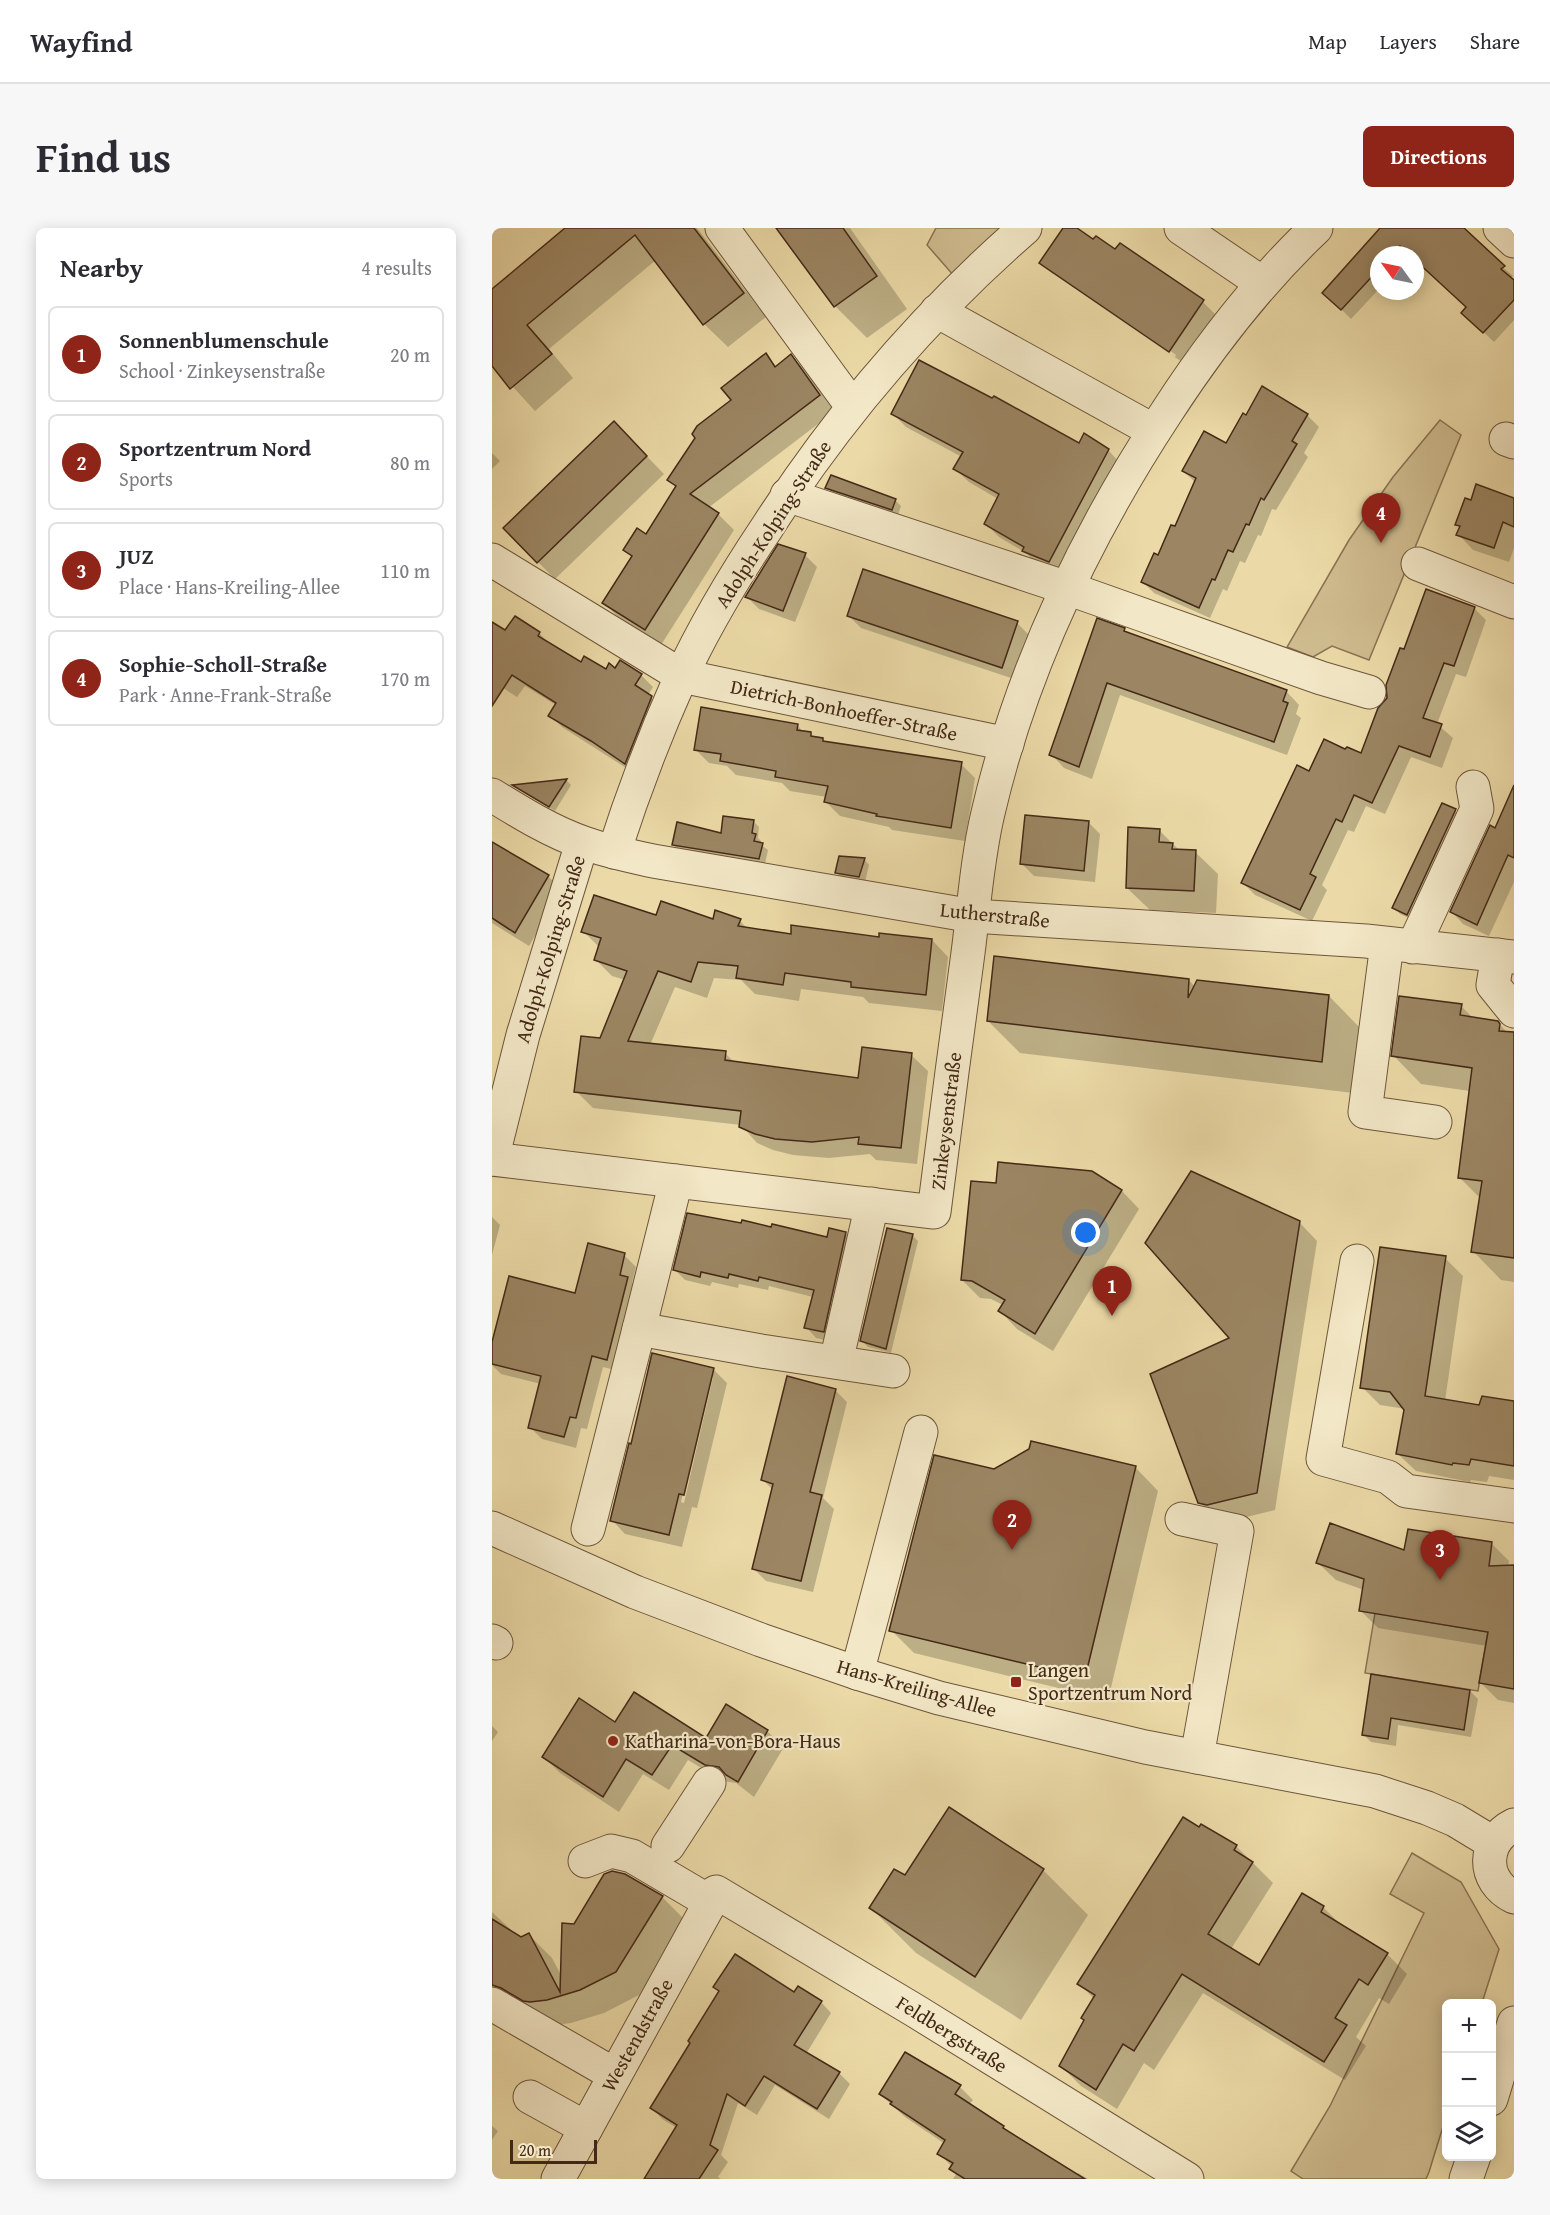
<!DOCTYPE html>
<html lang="en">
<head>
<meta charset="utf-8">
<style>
	body { margin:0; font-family:"Gentium Book Plus",serif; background:#f7f7f7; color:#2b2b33 }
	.controls { position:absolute; right:18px; bottom:18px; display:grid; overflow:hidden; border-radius:9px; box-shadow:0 3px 15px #0003 }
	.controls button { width:54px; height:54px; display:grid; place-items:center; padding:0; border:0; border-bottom:2px solid #e1e1e2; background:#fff; color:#2b2b33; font:30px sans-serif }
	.compass { position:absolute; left:878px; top:18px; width:54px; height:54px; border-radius:50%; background:#fff; box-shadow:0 3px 15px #0003; rotate:303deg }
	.scale { position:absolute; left:18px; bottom:15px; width:87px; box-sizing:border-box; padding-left:6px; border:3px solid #442917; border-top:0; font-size:16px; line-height:21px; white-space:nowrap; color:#442917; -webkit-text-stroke:4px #f2e7c6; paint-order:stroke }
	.you { position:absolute; left:594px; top:1005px; width:21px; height:21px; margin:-15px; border:4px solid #fff; border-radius:50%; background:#1a73e8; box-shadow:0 0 0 9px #1a73e833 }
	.badge { display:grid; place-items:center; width:39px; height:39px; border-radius:50%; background:#8f2418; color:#fff; font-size:20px; font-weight:700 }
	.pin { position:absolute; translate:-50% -50px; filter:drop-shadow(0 2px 3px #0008) }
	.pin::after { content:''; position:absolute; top:32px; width:21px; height:18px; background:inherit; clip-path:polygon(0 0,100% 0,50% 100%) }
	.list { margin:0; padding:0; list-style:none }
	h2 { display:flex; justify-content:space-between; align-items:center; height:78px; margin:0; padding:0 24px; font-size:26px }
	h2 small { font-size:20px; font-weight:400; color:#7c7c81 }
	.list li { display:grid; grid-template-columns:39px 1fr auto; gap:18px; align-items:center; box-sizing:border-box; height:96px; margin:0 12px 12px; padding:0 12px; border:2px solid #e1e1e2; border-radius:9px }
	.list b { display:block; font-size:22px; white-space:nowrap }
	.list p { margin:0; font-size:20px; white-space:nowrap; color:#7c7c81 }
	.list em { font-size:20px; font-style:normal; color:#7c7c81 }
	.icon { flex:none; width:33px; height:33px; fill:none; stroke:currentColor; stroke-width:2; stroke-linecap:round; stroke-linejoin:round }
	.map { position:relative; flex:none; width:1022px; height:1951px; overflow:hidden; border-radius:9px }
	header { display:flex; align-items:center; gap:36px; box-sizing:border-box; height:84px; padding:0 30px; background:#fff; border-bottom:2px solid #e1e1e2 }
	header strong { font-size:28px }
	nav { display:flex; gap:33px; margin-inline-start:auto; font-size:21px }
	.intro { display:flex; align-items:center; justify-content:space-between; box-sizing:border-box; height:144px; padding:0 36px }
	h1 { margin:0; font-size:42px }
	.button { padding:15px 27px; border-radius:9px; background:#8f2418; color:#fff; font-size:21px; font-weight:700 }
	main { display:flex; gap:36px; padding:0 36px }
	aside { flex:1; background:#fff; border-radius:9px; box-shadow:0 3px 15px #0003 }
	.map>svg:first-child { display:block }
</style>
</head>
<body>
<header>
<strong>Wayfind</strong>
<nav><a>Map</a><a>Layers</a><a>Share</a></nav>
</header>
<div class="intro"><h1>Find us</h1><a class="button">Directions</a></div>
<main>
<aside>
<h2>Nearby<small>4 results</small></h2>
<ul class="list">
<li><span class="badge">1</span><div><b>Sonnenblumenschule</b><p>School · Zinkeysenstraße</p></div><em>20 m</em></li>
<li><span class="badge">2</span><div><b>Sportzentrum Nord</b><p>Sports</p></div><em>80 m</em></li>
<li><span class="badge">3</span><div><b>JUZ</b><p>Place · Hans-Kreiling-Allee</p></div><em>110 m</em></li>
<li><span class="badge">4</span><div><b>Sophie-Scholl-Straße</b><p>Park · Anne-Frank-Straße</p></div><em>170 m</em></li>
</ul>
</aside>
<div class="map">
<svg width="1022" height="1951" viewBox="0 0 1022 1951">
	<rect width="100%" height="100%" fill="#ebdaa7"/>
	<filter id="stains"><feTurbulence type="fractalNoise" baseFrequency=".00333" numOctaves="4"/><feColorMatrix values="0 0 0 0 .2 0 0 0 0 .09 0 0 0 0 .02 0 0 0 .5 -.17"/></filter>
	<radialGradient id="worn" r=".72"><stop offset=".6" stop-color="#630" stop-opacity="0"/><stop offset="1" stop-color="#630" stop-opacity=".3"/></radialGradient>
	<g fill="#cfbc8f" stroke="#8a7253" stroke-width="1.5">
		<polygon points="444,0 513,0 462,48 435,17"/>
		<polygon points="948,192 969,207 877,432 840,418 821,429 795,419 857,312 901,249"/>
		<polygon points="883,1385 996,1404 986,1463 873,1445"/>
		<polygon points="920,1625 969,1654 1007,1721 990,1775 954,1776 954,1889 937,1944 934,1951 811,1951 799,1943 838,1878 932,1685 898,1666"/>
	</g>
	<g fill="#0003" fill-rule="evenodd">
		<polygon points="76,0 205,0 274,89 236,119 212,96 164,32 57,121 81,150 43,183 0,136 0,63"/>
		<polygon points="285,0 358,0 415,81 375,110 343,78"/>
		<path d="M573,0H583L602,13L624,23L628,17L711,74L723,86L690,134L561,46L549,35ZM561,42L684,127L683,129L561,46Z"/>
		<polygon points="891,0 965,0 1021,48 1018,51 1022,54 1022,92 1002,114 981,94 976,79 923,31 923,27 887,27 887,61 859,91 842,74"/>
		<polygon points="274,127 285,139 299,128 315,144 343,183 216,280 226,286 242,302 169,417 128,391 112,375 141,329 133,322 154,308 185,260 177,252 205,210 241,173"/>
		<polygon points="401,186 616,222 629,236 571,347 545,336 534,325 507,309 494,296 506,271 477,254 463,241 470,229 414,199"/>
		<polygon points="815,187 827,199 812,225 816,229 784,282 780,281 769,308 766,307 753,335 748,333 735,363 731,361 718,390 662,365 651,354 684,300 704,255 691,243 734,217"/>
		<polygon points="140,213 172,246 63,351 46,334"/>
		<polygon points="0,225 8,233 0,241"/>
		<polygon points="335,260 403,272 409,278 406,287 341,265"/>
		<polygon points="1022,268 1022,320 1017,334 981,322 966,306 968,300 965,297 979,274 1021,271"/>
		<polygon points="313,327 325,339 303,394 267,381 255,369"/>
		<polygon points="982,380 994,392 974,449 964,446 945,496 961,510 950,540 919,529 893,586 874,578 862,604 856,602 830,657 835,662 820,693 763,667 751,655 818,545 870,527 896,470 913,423"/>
		<polygon points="357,388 525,395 537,407 522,451 369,400"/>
		<polygon points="24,390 47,405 60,418 89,436 114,443 123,443 149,447 161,459 156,467 171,482 145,547 70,499 58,487 64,477 33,458 25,469 5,456 0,462 0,396 14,404"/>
		<polygon points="632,402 637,407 794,463 807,477 804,486 809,490 795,527 628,467 600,551 572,540 559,526"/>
		<polygon points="305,497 312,505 318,506 323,511 330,512 333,515 469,536 483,550 473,613 400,602 397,599 348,588 334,574 335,569 298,563 290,555 244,547 235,538 217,535 203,521"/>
		<polygon points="74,552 79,557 63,583 23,558"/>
		<polygon points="951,577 963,583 969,588 921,692 908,686 902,680"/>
		<polygon points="1022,589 1022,654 997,708 971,696 960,684 1003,602"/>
		<polygon points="262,594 267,599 266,610 269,613 268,616 276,622 273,636 187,622 181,617 230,606"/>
		<polygon points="596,594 608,606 603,654 542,648 530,636"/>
		<polygon points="667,602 688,623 703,624 726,646 724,685 658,682 635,660"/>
		<polygon points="0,615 56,648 70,662 37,718 0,695"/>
		<polygon points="372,631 377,637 373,654 350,650 345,645"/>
		<polygon points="165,689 248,693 256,701 300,707 440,712 456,729 450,783 377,775 371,769 309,761 307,773 263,766 249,752 222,750 215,770 183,759 158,817 233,825 243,835 368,851 419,827 436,843 425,936 384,932 378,926 337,930 301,927 281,922 265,915 249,897 101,880 84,863 109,811 133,752 120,748 103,731 107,719 91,703"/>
		<polygon points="697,752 703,759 837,768 868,800 861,865 528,825 496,793"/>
		<polygon points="969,778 982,791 1005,794 1016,805 1022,806 1022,1054 1009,1052 981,1023 989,971 968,950 978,863 929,856 901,827"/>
		<polygon points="599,945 630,963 647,981 561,1123 525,1101 508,1083 511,1077 499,1071 488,1070 470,1052 505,957"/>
		<polygon points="0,989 8,997 0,1027"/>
		<polygon points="807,994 825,1013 783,1282 734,1294 726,1293 708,1275 739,1111"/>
		<polygon points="250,997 336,1011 354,1006 364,1016 342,1114 324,1110 314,1099 321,1069 277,1058 276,1062 247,1056 246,1060 220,1054 218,1058 193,1052 183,1042"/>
		<polygon points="420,1007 426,1013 399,1125 376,1119 370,1113"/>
		<polygon points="132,1027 144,1039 140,1055 147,1062 127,1143 111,1139 95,1201 89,1200 84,1220 50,1211 38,1199 49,1156 9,1146 0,1137 0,1121 84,1067"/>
		<polygon points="953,1030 971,1048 953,1173 988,1179 1022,1175 1022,1252 997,1248 995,1254 979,1252 978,1254 924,1243 906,1226 914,1181 888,1177 870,1159"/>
		<path d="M221,1141L235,1155L205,1280L200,1279L190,1319L133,1306L120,1292L140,1218ZM218,1149H221L192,1275L189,1274Z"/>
		<polygon points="343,1162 355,1174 331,1270 342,1281 321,1364 274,1353 262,1341 281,1262 271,1252"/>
		<polygon points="643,1239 666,1263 616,1472 422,1425 399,1402 502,1243"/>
		<polygon points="1000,1316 1017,1333 1016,1339 1022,1339 1022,1475 1006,1472 989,1455 995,1418 886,1400 868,1382 872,1362 844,1352 826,1335"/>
		<polygon points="880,1448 978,1463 986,1471 979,1509 906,1497 904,1518 879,1514 871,1506"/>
		<polygon points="234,1478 275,1503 292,1519 262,1569 244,1555 231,1553 196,1532 177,1562 151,1546 127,1584 68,1545 52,1529 123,1496 214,1512"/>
		<polygon points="0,1498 6,1504 0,1513"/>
		<polygon points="710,1598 744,1618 781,1655 739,1721 767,1739 831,1679 851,1699 895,1726 915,1746 897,1776 887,1770 864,1809 874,1818 853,1852 711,1765 662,1842 652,1835 625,1881 589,1858 569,1838 594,1792 602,1771 587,1755"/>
		<polygon points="551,1642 596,1687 529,1792 424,1725 379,1680 413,1649"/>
		<polygon points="132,1647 170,1669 194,1693 147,1767 112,1785 79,1795 62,1797 0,1770 0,1684 29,1711 36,1706 60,1730 70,1749 83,1697"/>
		<polygon points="303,1766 329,1774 339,1785 314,1826 347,1845 358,1856 337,1891 283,1857 265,1887 246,1875 229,1927 236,1934 226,1949 229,1951 153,1951 185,1900 170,1891 160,1880"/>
		<polygon points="468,1859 481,1872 477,1877 511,1899 519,1907 584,1947 586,1945 596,1951 461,1951 464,1946 459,1941 460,1939 447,1925 453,1916 413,1889 388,1866"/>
		<polygon points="0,1898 6,1903 0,1912"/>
	</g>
	<g fill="#9b8562" stroke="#442917" stroke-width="1.5">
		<polygon points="73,0 202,0 252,65 211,97 143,7 35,97 60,126 18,161 0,138 0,61"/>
		<polygon points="284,0 351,0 385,48 342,79"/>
		<polygon points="571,0 585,0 601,11 604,8 623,21 628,15 712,72 677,124 547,35"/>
		<polygon points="888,0 972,0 1013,38 1009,41 1022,52 1022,72 991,105 969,85 974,79 923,32 923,27 918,27 908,18 900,27 887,27 887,41 849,82 830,65"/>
		<polygon points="274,125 283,139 299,126 328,167 198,266 227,285 153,402 110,375 140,328 131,322 145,300 154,306 184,258 175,252 203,210 200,206 205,198 239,172 229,160"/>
		<polygon points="427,132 500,170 502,168 587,215 592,205 617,221 557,334 530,323 532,319 492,296 507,266 461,241 471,224 399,186"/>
		<polygon points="770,158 816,186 800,213 805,216 772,272 769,270 757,297 754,296 741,324 736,322 723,352 720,351 707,380 649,354 662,325 666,327 679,297 683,298 704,250 690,243 712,203 734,215 751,185 754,187"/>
		<polygon points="122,193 155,228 45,335 11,300"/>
		<polygon points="339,247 404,271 400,282 333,260"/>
		<polygon points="984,256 1022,270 1022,299 1011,294 1002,320 964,307 968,298 963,297 973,270 979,272"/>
		<polygon points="286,316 314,325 291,383 253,369"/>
		<polygon points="371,341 526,393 510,440 355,388"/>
		<polygon points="934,361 983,379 962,438 952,435 931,490 950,496 938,529 907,518 880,575 862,567 850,594 844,591 818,646 824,649 808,682 749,655 805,537 817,543 832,511 853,521 855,519 869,525 886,480 895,470 894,457 908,420 912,421"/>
		<polygon points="23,388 48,404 46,408 89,434 92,428 114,441 117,435 123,440 128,432 150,446 143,457 160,468 133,536 99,513 56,488 64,475 20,447 0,478 0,394 13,402"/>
		<polygon points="605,390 633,400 632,403 795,462 791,473 796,475 782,514 615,455 587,539 557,527"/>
		<polygon points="209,479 306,496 305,502 319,504 319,508 331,510 331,513 470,534 459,600 384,588 385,586 332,574 336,558 283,549 284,543 228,533 229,526 202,522"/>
		<polygon points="75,551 57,579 20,557"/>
		<polygon points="1022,557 1022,630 1016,627 985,697 958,684 998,597 1003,600"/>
		<polygon points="950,575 964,581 915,687 900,680"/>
		<polygon points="533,587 597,593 592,643 528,636"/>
		<polygon points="231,588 262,592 260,605 264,606 262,613 271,615 267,631 180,617 185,594 229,605"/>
		<polygon points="636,599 668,601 667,614 681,615 680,621 704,622 702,663 634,660"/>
		<polygon points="0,614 57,647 23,705 0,690"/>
		<polygon points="347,628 373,630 367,649 343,645"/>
		<polygon points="102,667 164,687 169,673 221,691 223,682 249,691 246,698 299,706 299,697 387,709 387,705 440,711 434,767 359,759 359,754 293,745 291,757 244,750 246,738 206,734 199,754 166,743 136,813 234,823 233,832 366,850 370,819 420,825 409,920 366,916 367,909 320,914 283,911 263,906 247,899 249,883 82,864 89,808 108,810 135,743 102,732 109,710 89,704"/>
		<polygon points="502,728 697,751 696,770 705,752 837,767 830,834 495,793"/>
		<polygon points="907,768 970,776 968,787 1006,793 1008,796 1007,803 1022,804 1022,1030 979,1024 990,953 966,950 980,840 899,828"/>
		<polygon points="506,934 600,943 630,962 543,1106 506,1083 513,1072 480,1053 469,1052 479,953 504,955"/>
		<polygon points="699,943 808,993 765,1265 715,1277 706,1275 658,1146 737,1110 653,1015"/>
		<polygon points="195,985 249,995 250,992 279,999 280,996 335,1009 337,1000 354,1004 332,1104 312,1100 322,1062 267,1049 266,1053 237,1046 236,1050 209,1044 208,1049 181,1042"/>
		<polygon points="395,1000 421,1006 394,1121 368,1113"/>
		<polygon points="96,1015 133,1025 128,1047 136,1049 115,1132 100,1128 84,1190 78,1189 72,1209 36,1200 49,1148 0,1136 0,1114 17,1048 83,1065"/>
		<polygon points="888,1019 954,1028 933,1168 987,1177 990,1168 1022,1173 1022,1238 979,1231 977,1237 961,1235 960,1237 904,1226 912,1182 898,1164 868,1160"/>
		<polygon points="160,1125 222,1140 192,1267 187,1266 177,1307 118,1293 137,1215 139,1216"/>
		<polygon points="295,1148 344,1161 318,1264 330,1267 309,1353 260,1341 281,1256 269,1252"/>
		<polygon points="539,1213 644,1238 593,1450 397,1403 442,1227 502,1241 537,1221"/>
		<polygon points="838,1295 912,1322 916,1301 1000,1314 997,1338 1022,1337 1022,1461 987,1455 996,1404 867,1383 872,1351 824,1335"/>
		<polygon points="879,1446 978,1462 972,1502 899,1490 896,1511 870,1507"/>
		<polygon points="142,1464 214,1510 234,1476 276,1502 246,1554 234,1547 227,1539 213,1537 180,1517 160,1547 134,1531 111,1569 50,1529 87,1470 123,1494"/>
		<polygon points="457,1579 552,1641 483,1749 377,1680 402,1641 413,1647"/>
		<polygon points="691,1589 707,1599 709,1596 745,1617 742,1622 761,1634 716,1706 767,1737 810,1665 832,1678 829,1684 896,1725 876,1757 867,1751 843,1790 855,1797 832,1834 690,1746 642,1823 631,1816 604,1862 567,1838 592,1792 589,1790 603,1767 585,1756"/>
		<polygon points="120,1643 133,1646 171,1668 124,1744 88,1762 55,1772 38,1774 31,1773 9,1760 0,1757 0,1691 29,1709 37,1705 68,1764 70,1695 82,1696 112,1646"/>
		<polygon points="243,1726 302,1764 306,1758 330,1773 302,1817 348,1844 325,1881 272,1848 253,1878 235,1866 218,1917 226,1922 207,1951 152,1951 185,1897 158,1880 198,1815 196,1813 227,1763 221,1759"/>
		<polygon points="413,1824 469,1857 463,1866 512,1898 511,1900 593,1951 473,1951 457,1941 461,1935 445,1926 453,1912 398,1876 400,1874 387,1866"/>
	</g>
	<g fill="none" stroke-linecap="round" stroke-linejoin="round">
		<g stroke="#6e553b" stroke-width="35">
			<g id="minor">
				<polyline points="230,0 360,178"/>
				<polyline points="689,0 770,55"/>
				<polyline points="1008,0 1022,13"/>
				<polyline points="445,83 662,203"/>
				<polyline points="1014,211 1022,214"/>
				<polyline points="295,267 575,360 829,450 877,464"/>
				<polyline points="0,332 190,448 515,516"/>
				<polyline points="926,336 1022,374"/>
				<path d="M0,567C29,585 60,604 92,615C114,623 138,628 161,633L481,688L874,713L1022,729"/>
				<path d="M122,624C141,565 163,507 188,451C212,399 242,349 274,301C346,189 432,88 533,0"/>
				<polyline points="895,716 873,884 943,894"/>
				<polyline points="921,719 985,581 981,559"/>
				<polyline points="1006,727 1001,757 1022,783"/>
				<path d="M0,931L442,984C453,898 464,811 476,725C482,679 485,631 496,585C529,443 594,307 674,185C718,117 765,56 824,0"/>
				<polyline points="0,931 31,807 90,615"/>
				<polyline points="865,1033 831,1231 896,1249 914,1263 1022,1278"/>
				<polyline points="147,1101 184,953"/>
				<polyline points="344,1134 380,976"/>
				<polyline points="690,1291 745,1303 705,1529"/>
				<polyline points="0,1300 143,1364 269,1412 365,1445 447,1470 653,1519 883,1563 935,1580 963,1592 1001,1615"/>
				<polyline points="96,1301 147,1101 269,1123 401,1143"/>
				<polyline points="0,1413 4,1415"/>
				<polyline points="365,1445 429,1204"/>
				<path d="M1022,1597C990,1613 989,1653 1022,1669"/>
				<polyline points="176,1618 217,1555"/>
				<polyline points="93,1633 119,1623 140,1628 218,1674"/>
				<polyline points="0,1776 123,1847"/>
				<polyline points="38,1869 94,1900"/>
				<polyline points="999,1871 1022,1795"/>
				<polyline points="66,1951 224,1664 422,1782 695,1951"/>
				<polyline points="974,1951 982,1928"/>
			</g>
		</g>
		<use href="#minor" stroke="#f2e7c6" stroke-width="33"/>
	</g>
	<g fill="#8f2418" stroke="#f2e7c6" stroke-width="2">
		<rect x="518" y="1448" width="12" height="12" rx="3"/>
		<circle cx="121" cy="1513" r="6"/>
	</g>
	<g text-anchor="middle" stroke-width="4.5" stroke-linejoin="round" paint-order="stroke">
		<g font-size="20" fill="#442917" stroke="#f2e7c6">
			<text transform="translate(281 296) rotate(-57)" y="7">Adolph-Kolping-Straße</text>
			<text transform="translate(352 482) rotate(12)" y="7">Dietrich-Bonhoeffer-Straße</text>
			<text transform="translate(503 687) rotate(6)" y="7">Lutherstraße</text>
			<text transform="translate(58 721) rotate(-73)" y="7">Adolph-Kolping-Straße</text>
			<text transform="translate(454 893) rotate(-83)" y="7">Zinkeysenstraße</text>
			<text transform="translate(425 1460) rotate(16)" y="7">Hans-Kreiling-Allee</text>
			<text transform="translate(460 1806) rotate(32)" y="7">Feldbergstraße</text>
			<text transform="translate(145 1807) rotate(-61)" y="7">Westendstraße</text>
		</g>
		<g font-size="20" fill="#442917" stroke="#f2e7c6" text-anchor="start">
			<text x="536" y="1449">Langen<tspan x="536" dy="23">Sportzentrum Nord</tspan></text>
			<text x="133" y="1520">Katharina-von-Bora-Haus</text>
		</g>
	</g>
	<rect width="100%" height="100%" filter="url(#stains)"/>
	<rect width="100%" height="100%" fill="url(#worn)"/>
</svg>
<div class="controls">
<button>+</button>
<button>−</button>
<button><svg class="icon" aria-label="layers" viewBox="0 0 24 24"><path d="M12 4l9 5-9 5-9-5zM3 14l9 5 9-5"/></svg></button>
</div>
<svg class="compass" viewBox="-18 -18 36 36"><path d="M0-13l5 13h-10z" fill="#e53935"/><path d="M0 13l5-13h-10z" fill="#7c7c81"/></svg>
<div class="scale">20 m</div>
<div class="you"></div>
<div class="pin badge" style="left:620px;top:1088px">1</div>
<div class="pin badge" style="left:520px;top:1322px">2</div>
<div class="pin badge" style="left:948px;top:1352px">3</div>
<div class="pin badge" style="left:889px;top:315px">4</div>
</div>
</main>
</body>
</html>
